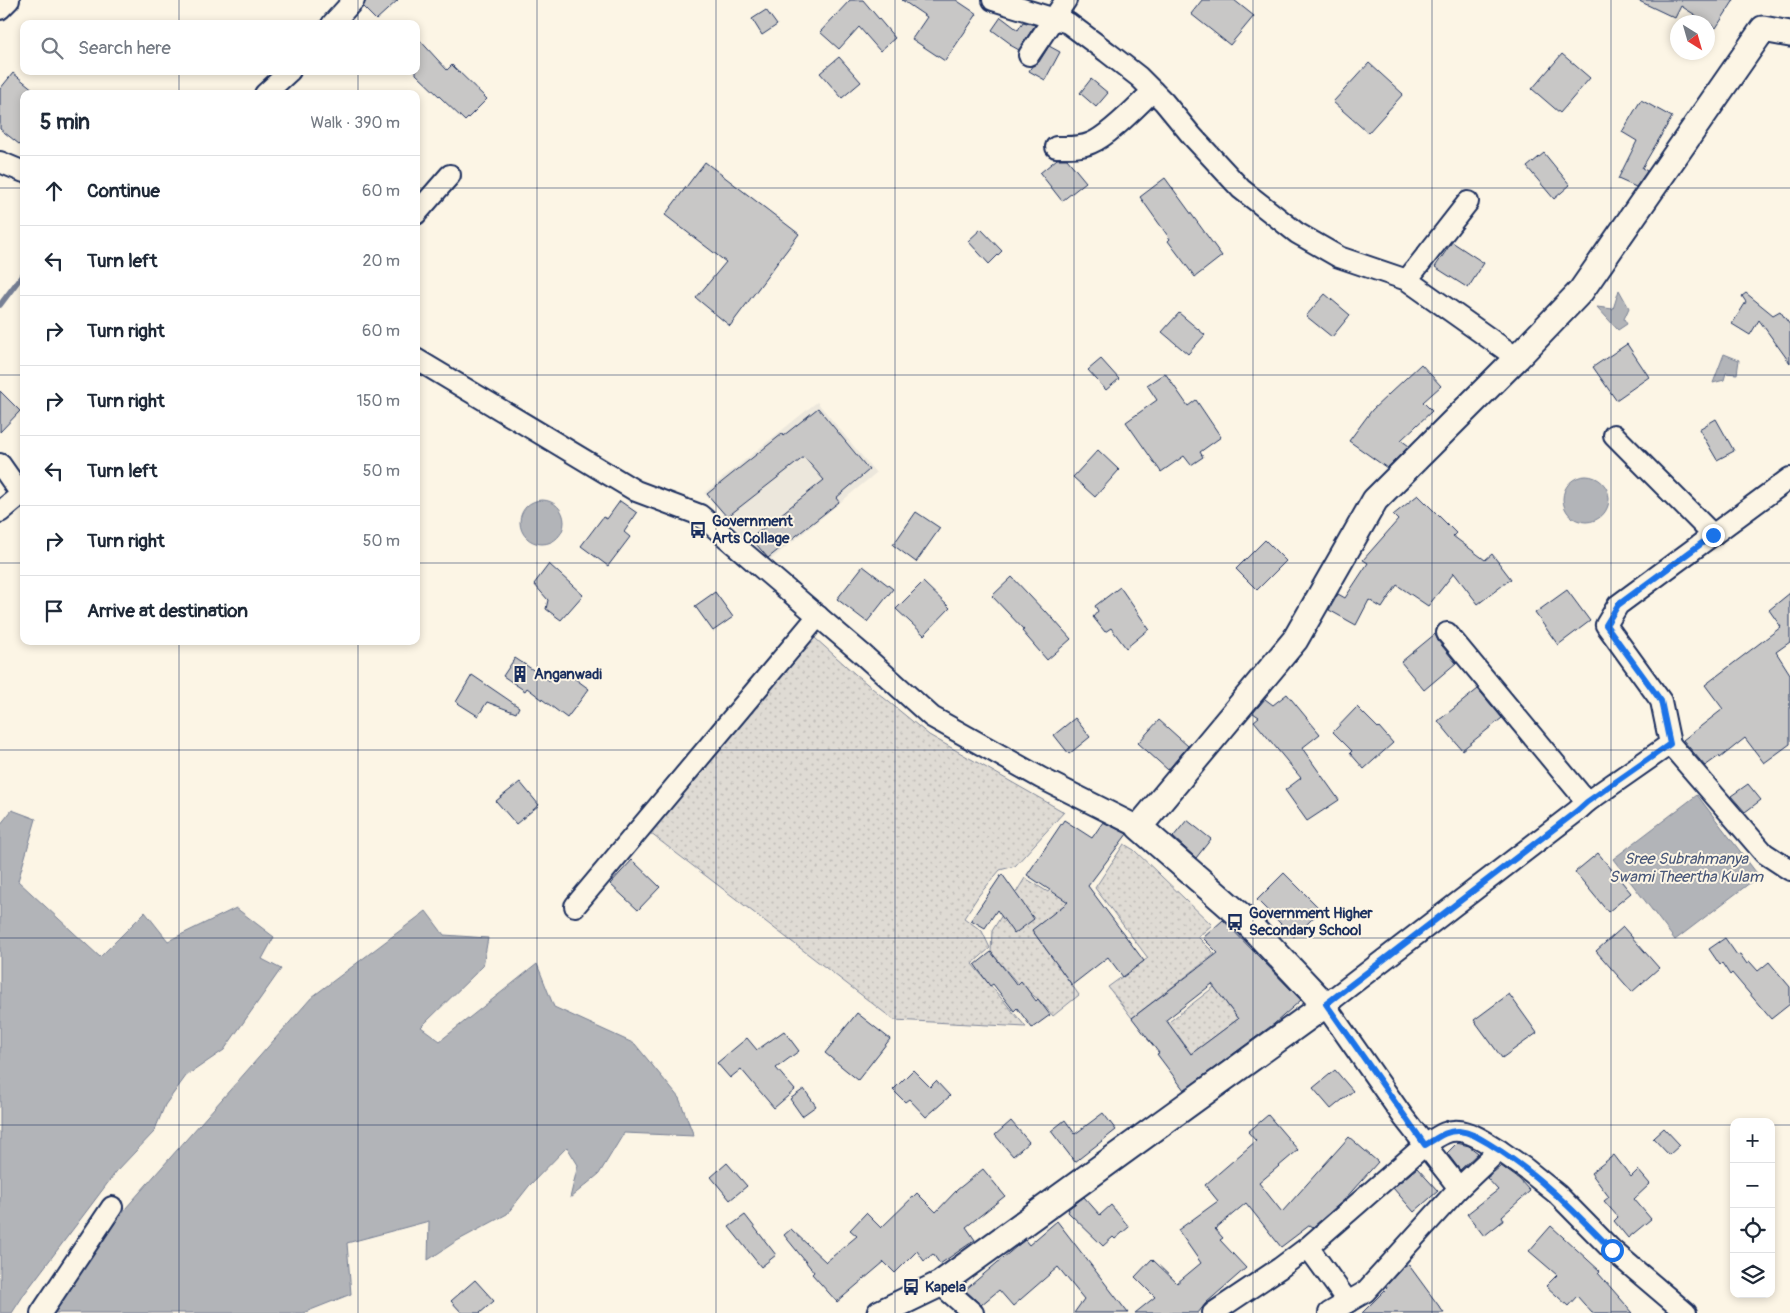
<!DOCTYPE html>
<html lang="en">
<head>
<meta charset="utf-8">
<style>
	body { margin:0; font-family:Pangolin,sans-serif; background:#f6f6f7; color:#1f2937 }
	.controls { position:absolute; right:15px; bottom:15px; display:grid; overflow:hidden; border-radius:10px; box-shadow:0 2px 8px #0003 }
	.controls button { width:45px; height:45px; display:grid; place-items:center; padding:0; border:0; border-bottom:1px solid #e0e1e3; background:#fff; color:#1f2937; font:25px sans-serif }
	.compass { position:absolute; left:1670px; top:15px; width:45px; height:45px; border-radius:50%; background:#fff; box-shadow:0 2px 8px #0003; rotate:143deg }
	.stop { position:absolute; width:15px; height:15px; margin:-11px; border:4px solid #1a73e8; border-radius:50%; background:#fff }
	.stop.end { background:#1a73e8; border-color:#fff; box-shadow:0 1px 5px #0008 }
	.list { margin:0; padding:0; list-style:none }
	h2 { display:flex; justify-content:space-between; align-items:center; height:65px; margin:0; padding:0 20px; font-size:21px }
	h2 small { font-size:16px; font-weight:400; color:#747a83 }
	.list li { display:grid; grid-template-columns:32px 1fr auto; gap:15px; align-items:center; box-sizing:border-box; height:70px; padding:0 20px; border-top:1px solid #e0e1e3 }
	.list b { display:block; font-size:19px; white-space:nowrap }
	.list em { font-size:16px; font-style:normal; color:#747a83 }
	.icon { flex:none; width:28px; height:28px; fill:none; stroke:currentColor; stroke-width:2; stroke-linecap:round; stroke-linejoin:round }
	.map { position:relative; flex:none; width:1790px; height:1313px; overflow:hidden }
	.search { position:absolute; background:#fff; box-shadow:0 2px 8px #0003; left:20px; top:20px; width:400px; height:55px; display:flex; align-items:center; gap:12px; box-sizing:border-box; padding:0 18px; border-radius:10px; color:#747a83; font-size:19px }
	.panel { position:absolute; background:#fff; box-shadow:0 2px 8px #0003; left:20px; top:90px; width:400px; height:555px; border-radius:10px }
	.map>svg:first-child { display:block }
</style>
</head>
<body>
<div class="map">
<svg width="1790" height="1313" viewBox="0 0 1790 1313">
	<defs>
		<pattern id="green-dots" width="8" height="8" patternUnits="userSpaceOnUse" patternTransform="scale(1.25)"><rect width="8" height="8" fill="#dfdbd4"/><path d="M2 2h.1M6 6h.1" fill="none" stroke="#bfbcb8" stroke-width="1.8" stroke-linecap="round"/></pattern>
	</defs>
	<rect width="100%" height="100%" fill="#fcf5e5"/>
	<filter id="ink" filterUnits="userSpaceOnUse"><feTurbulence type="fractalNoise" baseFrequency=".02" numOctaves="2"/><feDisplacementMap in="SourceGraphic" scale="10" xChannelSelector="R" yChannelSelector="G"/><feConvolveMatrix kernelMatrix="1 2 1 2 8 2 1 2 1" color-interpolation-filters="sRGB"/></filter>
	<g filter="url(#ink)">
		<polygon fill="#ece7dc" points="817,402 876,473 768,562 704,493"/>
		<g fill="url(#green-dots)" stroke="#7d8599">
			<polygon points="805,629 855,674 929,735 1064,812 1015,866 1000,870 979,895 964,918 982,931 990,948 972,964 1026,1027 894,1020 646,830"/>
			<polygon points="1124,844 1134,850 1212,925 1198,937 1215,954 1132,1018 1108,987 1148,958 1095,888"/>
			<polygon points="1025,878 1048,892 1057,881 1080,894 1032,930 1079,995 1053,1016 1038,999 1018,984 991,952 992,931"/>
			<polygon points="1232,973 1247,987 1226,1003 1238,1019 1191,1054 1178,1035 1158,1050 1147,1039"/>
		</g>
		<g fill="#b2b4b8" stroke="#767f94">
			<polygon points="1619,290 1629,308 1624,319 1627,324 1618,330 1597,307 1613,309"/>
			<polygon points="1724,354 1739,360 1737,374 1726,373 1724,380 1713,383"/>
			<circle cx="1586" cy="499" r="23"/>
			<circle cx="542" cy="522" r="22"/>
			<polygon points="1697,795 1759,876 1675,940 1613,859"/>
			<polygon points="12,810 36,819 18,881 100,957 145,912 168,941 236,908 274,937 262,959 281,969 224,1050 186,1076 165,1105 154,1132 116,1172 25,1293 12,1313 0,1313 0,825"/>
			<polygon points="426,911 444,935 488,938 483,966 421,1027 440,1041 537,964 554,1007 635,1044 679,1098 694,1136 624,1133 599,1174 570,1198 578,1165 567,1147 529,1186 507,1214 455,1242 428,1260 429,1221 347,1243 351,1294 303,1313 47,1313 88,1251 312,997"/>
		</g>
		<g fill="none" stroke-linecap="round" stroke-linejoin="round">
			<polyline stroke="#767f94" stroke-width="5.5" points="0,305 24,273"/>
		</g>
		<g fill="#c8c7c6" stroke="#1b2f5e" fill-rule="evenodd">
			<polygon points="366,0 398,0 376,20 363,7"/>
			<polygon points="850,0 863,0 895,38 880,51 859,27 839,49 820,32"/>
			<polygon points="902,0 956,0 977,14 945,61 912,39 927,17"/>
			<polygon points="1202,0 1234,0 1254,16 1230,45 1191,14"/>
			<polygon points="1637,0 1734,0 1716,28 1681,6 1675,18"/>
			<polygon points="766,10 777,25 762,35 752,19"/>
			<polygon points="1001,17 1018,30 1023,22 1035,25 1019,50 1010,45 1011,44 992,30"/>
			<polygon points="416,36 447,70 452,65 487,99 465,121 416,74"/>
			<polygon points="1049,46 1060,52 1045,80 1029,71 1032,66 1039,62"/>
			<polygon points="1562,54 1590,78 1560,113 1532,89"/>
			<polygon points="839,57 861,82 842,98 820,73"/>
			<polygon points="1369,63 1403,94 1368,133 1333,102"/>
			<polygon points="13,73 39,94 24,94 24,148 0,129 0,89"/>
			<polygon points="1091,79 1108,93 1096,107 1080,93"/>
			<polygon points="1641,100 1672,117 1642,168 1647,171 1636,187 1618,179 1637,141 1622,132"/>
			<polygon points="1544,153 1570,185 1554,199 1527,167"/>
			<polygon points="1057,159 1067,159 1086,182 1062,201 1040,173"/>
			<polygon points="705,162 799,234 730,326 696,298 726,262 665,215"/>
			<polygon points="1165,178 1222,256 1195,277 1168,241 1170,239 1140,197"/>
			<polygon points="981,229 1002,251 989,264 968,241"/>
			<polygon points="1452,242 1484,263 1468,288 1435,267"/>
			<polygon points="1746,293 1773,315 1780,311 1790,325 1790,363 1759,320 1750,335 1732,324 1746,302 1742,296"/>
			<polygon points="1325,294 1350,315 1332,337 1306,316"/>
			<polygon points="1179,313 1205,335 1188,354 1162,332"/>
			<polygon points="1627,344 1649,377 1616,400 1593,367"/>
			<polygon points="1101,359 1119,379 1106,390 1088,370"/>
			<polygon points="1421,364 1441,386 1423,402 1432,411 1401,440 1409,446 1387,468 1349,441 1372,410"/>
			<polygon points="1165,373 1188,406 1196,400 1221,437 1200,452 1203,457 1191,465 1184,456 1161,472 1126,422 1157,400 1147,385"/>
			<polygon points="0,391 20,411 0,432"/>
			<polygon points="818,408 869,470 836,498 839,502 768,558 751,538 824,480 804,457 727,517 707,494 782,434 783,436"/>
			<polygon points="1716,419 1734,451 1717,460 1699,429"/>
			<polygon points="1098,450 1119,470 1095,497 1073,477"/>
			<polygon points="1418,495 1456,533 1453,536 1485,560 1492,554 1511,579 1478,604 1454,573 1428,606 1397,585 1382,608 1369,600 1356,625 1329,610 1338,594 1345,598 1368,563 1363,560 1398,520 1393,515"/>
			<polygon points="620,501 637,513 624,532 630,537 608,566 581,546 603,517 607,519"/>
			<polygon points="916,512 940,528 916,562 893,545"/>
			<polygon points="1265,540 1286,561 1257,590 1236,569"/>
			<polygon points="549,564 583,595 561,620 546,609 548,600 534,584"/>
			<polygon points="863,566 893,589 867,622 837,599"/>
			<polygon points="1012,577 1045,612 1046,611 1071,639 1047,660 1022,631 1024,630 992,596"/>
			<polygon points="923,582 950,608 924,635 896,609"/>
			<polygon points="1120,587 1149,629 1126,648 1111,628 1105,632 1093,617 1098,611 1095,606"/>
			<polygon points="1567,590 1590,621 1558,645 1535,613"/>
			<polygon points="715,592 733,617 713,631 695,606"/>
			<polygon points="1790,593 1790,642 1776,652 1790,674 1790,744 1764,763 1745,738 1720,758 1719,756 1705,766 1683,740 1723,709 1705,685 1781,627 1769,610"/>
			<polygon points="1435,634 1438,641 1456,663 1424,690 1401,662"/>
			<polygon points="515,658 553,683 563,670 589,689 567,718 527,688 525,691 503,676"/>
			<polygon points="472,675 519,707 516,713 487,702 478,716 456,702"/>
			<polygon points="1478,689 1502,718 1462,750 1438,721"/>
			<polygon points="1287,694 1320,734 1302,748 1339,800 1307,821 1285,790 1301,778 1254,721 1259,717 1253,713 1265,699 1273,705"/>
			<polygon points="1357,707 1378,728 1379,727 1393,743 1364,769 1350,753 1352,751 1333,732"/>
			<polygon points="1075,718 1090,737 1069,754 1054,735"/>
			<polygon points="1159,720 1188,746 1168,770 1138,743"/>
			<polygon points="520,782 539,805 516,824 496,801"/>
			<polygon points="1748,784 1761,800 1745,812 1731,796"/>
			<polygon points="1064,820 1092,838 1103,822 1127,834 1088,886 1144,961 1123,977 1108,957 1072,985 1032,930 1068,902 1027,875"/>
			<polygon points="1187,820 1211,839 1196,858 1173,837"/>
			<polygon points="1598,853 1631,893 1608,912 1575,872"/>
			<polygon points="632,860 660,887 638,910 610,884"/>
			<polygon points="1284,873 1321,910 1294,937 1257,900"/>
			<polygon points="1002,874 1034,919 1014,934 997,910 985,928 971,920"/>
			<path d="M1223,920L1301,1000L1274,1024L1184,1090L1157,1054L1159,1053L1132,1018L1218,953L1203,938ZM1212,984L1238,1019L1191,1054L1166,1020Z"/>
			<polygon points="1623,927 1659,968 1632,992 1596,951"/>
			<polygon points="1725,938 1737,955 1740,954 1747,964 1750,962 1758,971 1769,962 1790,987 1790,1004 1771,1019 1732,973 1730,975 1722,963 1720,965 1709,949"/>
			<polygon points="991,952 1017,985 1021,981 1036,1001 1038,999 1050,1015 1032,1028 1017,1008 1014,1011 993,984 990,986 975,965"/>
			<polygon points="1509,994 1537,1033 1502,1058 1474,1020"/>
			<polygon points="857,1013 890,1039 858,1080 825,1053"/>
			<polygon points="784,1031 799,1051 776,1068 795,1090 774,1108 741,1069 730,1078 717,1063 747,1038 757,1050"/>
			<polygon points="913,1070 930,1087 936,1081 950,1096 926,1117 909,1099 905,1102 893,1090"/>
			<polygon points="1335,1070 1353,1091 1331,1109 1313,1088"/>
			<polygon points="804,1089 816,1106 802,1116 790,1099"/>
			<polygon points="1103,1113 1116,1130 1075,1162 1051,1131 1065,1120 1075,1134"/>
			<polygon points="1268,1115 1298,1150 1259,1183 1282,1212 1349,1137 1378,1162 1344,1200 1313,1227 1310,1225 1281,1247 1246,1203 1215,1229 1223,1238 1220,1240 1246,1268 1206,1303 1198,1313 1135,1313 1155,1297 1135,1277 1152,1259 1177,1283 1201,1263 1178,1230 1218,1201 1205,1185 1256,1141 1248,1132"/>
			<polygon points="1011,1121 1029,1142 1013,1156 995,1135"/>
			<polygon points="1664,1128 1680,1145 1669,1155 1653,1138"/>
			<polygon points="1457,1143 1469,1146 1478,1153 1460,1170 1447,1153"/>
			<polygon points="1614,1155 1631,1177 1638,1170 1650,1184 1634,1199 1651,1219 1628,1238 1614,1221 1618,1217 1604,1201 1609,1197 1591,1173"/>
			<polygon points="727,1163 747,1186 730,1200 711,1177"/>
			<polygon points="1501,1166 1519,1179 1530,1191 1502,1216 1504,1220 1484,1236 1467,1214 1498,1190 1487,1178"/>
			<polygon points="1417,1168 1438,1191 1414,1212 1393,1188"/>
			<polygon points="983,1169 1005,1196 966,1227 975,1240 940,1264 933,1254 924,1261 917,1251 895,1273 884,1262 837,1302 812,1274 814,1272 784,1235 791,1229 826,1262 857,1236 850,1230 866,1213 881,1228 917,1193 936,1212 957,1190"/>
			<polygon points="1084,1197 1100,1215 1111,1205 1129,1227 1115,1239 1113,1237 1103,1246 1068,1212 1069,1210 1068,1209"/>
			<polygon points="745,1215 776,1255 761,1267 729,1227"/>
			<polygon points="1057,1221 1128,1313 1074,1313 1084,1299 1058,1267 1013,1306 999,1290 981,1305 965,1290 1016,1247 1025,1240 1029,1245"/>
			<polygon points="1551,1226 1600,1271 1598,1273 1633,1313 1592,1313 1577,1296 1568,1306 1546,1286 1557,1275 1529,1251"/>
			<polygon points="1408,1264 1444,1313 1362,1313 1387,1288 1386,1286 1403,1267"/>
			<polygon points="475,1280 494,1301 480,1313 462,1313 451,1301"/>
		</g>
		<g fill="none" stroke-linecap="round" stroke-linejoin="round">
			<g stroke="#1b2f5e" stroke-width="24">
				<g id="minor">
					<polyline points="993,0 1068,23 1107,52 1139,77 1164,102 1192,136 1241,189 1297,233 1339,257 1407,280"/>
					<polyline points="0,9 9,0"/>
					<polyline points="332,24 354,0"/>
					<polyline points="1029,55 1066,0"/>
					<polyline points="265,94 290,71"/>
					<path d="M1056,147C1067,147 1080,148 1091,143C1109,136 1138,105 1153,91"/>
					<polyline points="0,162 24,172"/>
					<polyline points="1468,202 1407,280 1517,358"/>
					<polyline points="416,214 450,175"/>
					<polyline points="416,359 636,491 700,515 861,653 932,717 1041,778 1139,827"/>
					<polyline points="1614,435 1713,535"/>
					<polyline points="0,464 21,494"/>
					<polyline points="0,512 24,492"/>
					<polyline points="1447,633 1587,802"/>
					<polyline points="1670,744 1764,853 1790,870"/>
					<polyline points="575,906 818,616"/>
					<polyline points="1308,1247 1348,1302"/>
					<polyline points="940,1284 973,1313"/>
					<polyline points="41,1313 112,1207"/>
					<path d="M1213,1313L1280,1268L1308,1247L1425,1145C1431,1141 1438,1136 1445,1133C1464,1125 1484,1141 1499,1150"/>
					<polyline points="1329,1313 1365,1292 1459,1188"/>
					<polyline points="1686,1313 1612,1250 1557,1194 1526,1169 1499,1150 1459,1188 1404,1118 1325,1005 1577,811 1587,802 1670,744 1661,701 1606,625 1618,605 1790,478"/>
				</g>
			</g>
			<g stroke="#1b2f5e" stroke-width="29">
				<polyline id="tertiary" points="880,1313 940,1284 1325,1005 1242,917 1139,827 1295,640 1375,500 1517,358 1581,291 1763,29 1790,34"/>
			</g>
			<use href="#minor" stroke="#fcf5e5" stroke-width="20"/>
			<use href="#tertiary" stroke="#fcf5e5" stroke-width="25"/>
		</g>
	</g>
	<g fill="none" stroke-linecap="round" stroke-linejoin="round" filter="url(#ink)">
		<path stroke="#1a73e8" stroke-width="6" d="M1612,1250C1574,1211 1537,1173 1491,1145C1481,1139 1471,1132 1459,1131C1446,1130 1436,1139 1425,1145L1326,1004L1577,811L1587,802L1670,744L1661,701L1606,625L1618,605L1713,535"/>
	</g>
	<path fill="none" stroke="#1b2f5e" stroke-width="1" stroke-opacity="0.55" d="M179,0V24M358,0V24M537,0V1313M716,0V1313M895,0V1313M1074,0V1313M1253,0V1313M1432,0V1313M1611,0V1313M179,71V94M358,71V94M0,188H24M416,188H1790M0,375H24M416,375H1790M0,563H24M416,563H1790M179,641V1313M358,641V1313M0,750H1790M0,938H1790M0,1125H1734M1771,1125H1790"/>
	<defs>
		<g id="bus-bare" transform="scale(1.35)"><path d="M-5-6H5V4H4V6H2V4H-2V6H-4V4H-5ZM-3.5-4V0h7V-4ZM-3.5 1.2v1.5H-2V1.2ZM2 1.2v1.5H3.5V1.2Z" fill="#1b2f5e" stroke="#fcf5e5" stroke-width="2.5" paint-order="stroke"/></g>
		<g id="building-bare" transform="scale(1.35)"><path d="M-4-6H4V6H1V3H-1V6H-4ZM-2.5-4.3h1.7v1.8h-1.7ZM.8-4.3h1.7v1.8H.8ZM-2.5-1h1.7V.8h-1.7ZM.8-1h1.7V.8H.8Z" fill="#1b2f5e" stroke="#fcf5e5" stroke-width="2.5" paint-order="stroke"/></g>
	</defs>
	<g fill-rule="evenodd">
		<use href="#bus-bare" x="698" y="530"/>
		<use href="#building-bare" x="520" y="674"/>
		<use href="#bus-bare" x="1235" y="922"/>
		<use href="#bus-bare" x="911" y="1287"/>
	</g>
	<g text-anchor="middle" stroke-width="4" stroke-linejoin="round" paint-order="stroke">
		<g font-size="15" font-weight="bold" fill="#1b2f5e" stroke="#fcf5e5" text-anchor="start">
			<text x="712" y="526">Government<tspan x="712" dy="17">Arts Collage</tspan></text>
			<text x="534" y="679">Anganwadi</text>
			<text x="1249" y="918">Government Higher<tspan x="1249" dy="17">Secondary School</tspan></text>
			<text x="925" y="1292">Kapela</text>
		</g>
		<g font-size="16" font-style="italic" fill="#485779" stroke="#fcf5e5">
			<text x="1686" y="864">Sree Subrahmanya<tspan x="1686" dy="18">Swami Theertha Kulam</tspan></text>
		</g>
	</g>
</svg>
<div class="controls">
<button>+</button>
<button>−</button>
<button><svg class="icon" aria-label="locate" viewBox="0 0 24 24"><circle cx="12" cy="12" r="6"/><path d="M12 2v4M12 18v4M2 12h4M18 12h4"/></svg></button>
<button><svg class="icon" aria-label="layers" viewBox="0 0 24 24"><path d="M12 4l9 5-9 5-9-5zM3 14l9 5 9-5"/></svg></button>
</div>
<svg class="compass" viewBox="-18 -18 36 36"><path d="M0-13l5 13h-10z" fill="#e53935"/><path d="M0 13l5-13h-10z" fill="#747a83"/></svg>
<div class="stop" style="left:1612px;top:1250px"></div>
<div class="stop end" style="left:1713px;top:535px"></div>
<div class="search"><svg class="icon" aria-label="search" viewBox="0 0 24 24"><circle cx="10" cy="10" r="6"/><path d="M15 15l6 6"/></svg>Search here</div>
<section class="panel">
<h2>5 min<small>Walk · 390 m</small></h2>
<ul class="list">
<li><svg class="icon" aria-label="ahead" viewBox="0 0 24 24"><path d="M12 20V5M6 11l6-6 6 6"/></svg><div><b>Continue</b></div><em>60 m</em></li>
<li><svg class="icon" aria-label="left" viewBox="0 0 24 24"><path d="M17 20v-9H6M10 6l-5 5 5 5"/></svg><div><b>Turn left</b></div><em>20 m</em></li>
<li><svg class="icon" aria-label="right" viewBox="0 0 24 24"><path d="M7 20v-9h11M14 6l5 5-5 5"/></svg><div><b>Turn right</b></div><em>60 m</em></li>
<li><svg class="icon" aria-label="right" viewBox="0 0 24 24"><path d="M7 20v-9h11M14 6l5 5-5 5"/></svg><div><b>Turn right</b></div><em>150 m</em></li>
<li><svg class="icon" aria-label="left" viewBox="0 0 24 24"><path d="M17 20v-9H6M10 6l-5 5 5 5"/></svg><div><b>Turn left</b></div><em>50 m</em></li>
<li><svg class="icon" aria-label="right" viewBox="0 0 24 24"><path d="M7 20v-9h11M14 6l5 5-5 5"/></svg><div><b>Turn right</b></div><em>50 m</em></li>
<li><svg class="icon" aria-label="arrive" viewBox="0 0 24 24"><path d="M6 21V4h12l-3 4 3 4H6"/></svg><div><b>Arrive at destination</b></div></li>
</ul>
</section>
</div>
</body>
</html>
